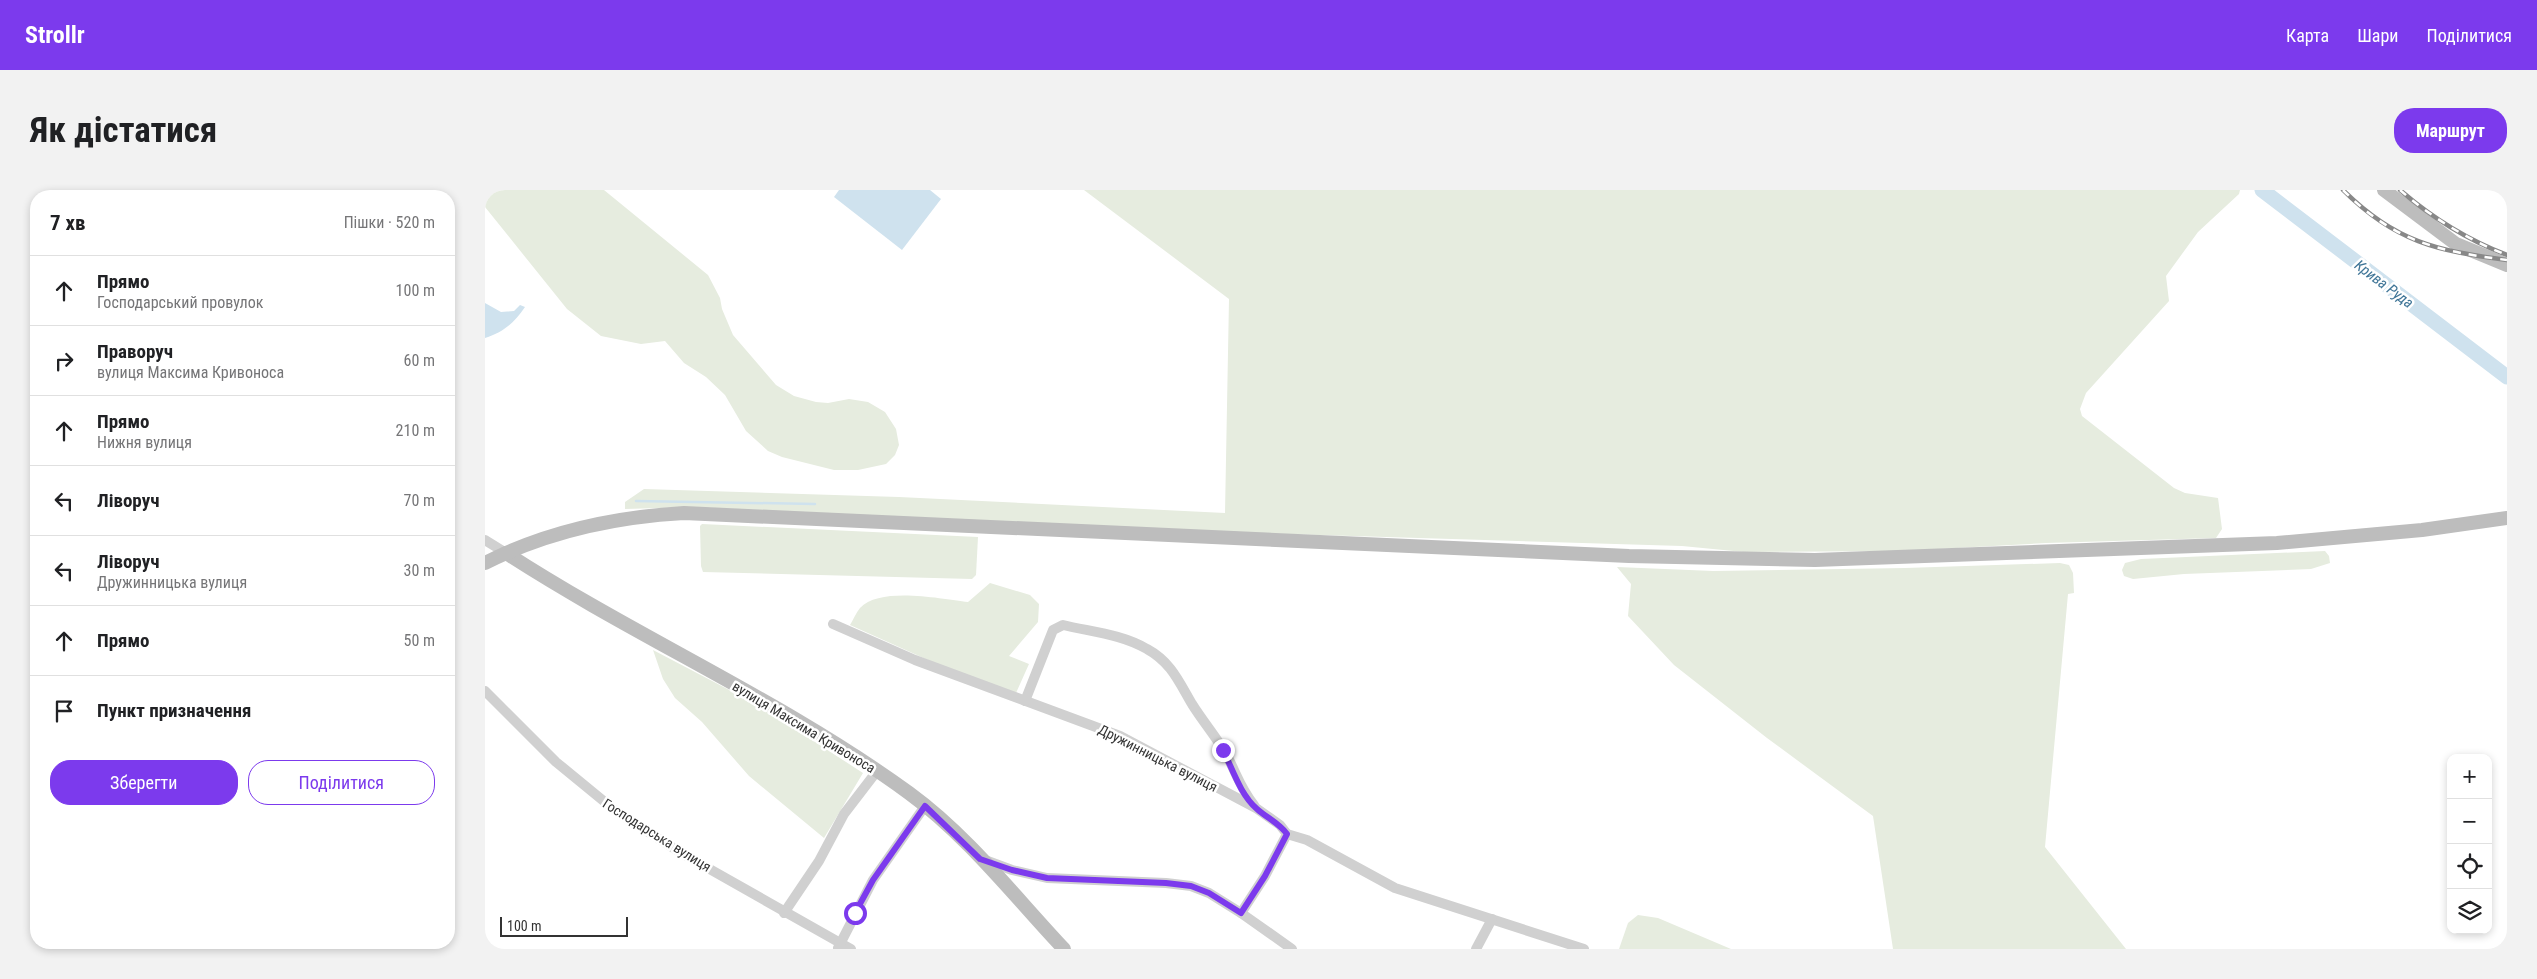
<!DOCTYPE html>
<html lang="uk">
<head>
<meta charset="utf-8">
<style>
	body { margin:0; font-family:"Roboto Condensed",sans-serif; background:#f2f2f2; color:#202124 }
	.controls { position:absolute; right:15px; bottom:15px; display:grid; overflow:hidden; border-radius:10px; box-shadow:0 2px 8px #0003 }
	.controls button { width:45px; height:45px; display:grid; place-items:center; padding:0; border:0; border-bottom:1px solid #e0e0e0; background:#fff; color:#202124; font:25px sans-serif }
	.scale { position:absolute; left:15px; bottom:12px; width:128px; box-sizing:border-box; padding-left:5px; border:2px solid #333; border-top:0; font-size:14px; line-height:18px; white-space:nowrap; color:#333; -webkit-text-stroke:4px #fff; paint-order:stroke }
	.stop { position:absolute; width:15px; height:15px; margin:-11px; border:4px solid #7c3aed; border-radius:50%; background:#fff }
	.stop.end { background:#7c3aed; border-color:#fff; box-shadow:0 1px 5px #0008 }
	.list { margin:0; padding:0; list-style:none }
	h2 { display:flex; justify-content:space-between; align-items:center; height:65px; margin:0; padding:0 20px; font-size:21px }
	h2 small { font-size:16px; font-weight:400; color:#757577 }
	.list li { display:grid; grid-template-columns:32px 1fr auto; gap:15px; align-items:center; box-sizing:border-box; height:70px; padding:0 20px; border-top:1px solid #e0e0e0 }
	.list b { display:block; font-size:19px; white-space:nowrap }
	.list p { margin:0; font-size:16px; white-space:nowrap; color:#757577 }
	.list em { font-size:16px; font-style:normal; color:#757577 }
	.actions { display:flex; gap:10px; padding:15px 20px }
	.actions a { flex:1; padding:11px 0; border:1px solid #7c3aed; border-radius:20px; text-align:center; font-size:18px; color:#7c3aed }
	.actions .main { background:#7c3aed; color:#fff }
	.icon { flex:none; width:28px; height:28px; fill:none; stroke:currentColor; stroke-width:2; stroke-linecap:round; stroke-linejoin:round }
	.map { position:relative; flex:none; width:2022px; height:759px; overflow:hidden; border-radius:20px }
	header { display:flex; align-items:center; gap:30px; box-sizing:border-box; height:70px; padding:0 25px; background:#7c3aed; color:#fff }
	header strong { font-size:24px }
	nav { display:flex; gap:28px; margin-inline-start:auto; font-size:18px }
	.intro { display:flex; align-items:center; justify-content:space-between; box-sizing:border-box; height:120px; padding:0 30px }
	h1 { margin:0; font-size:35px }
	.button { padding:12px 22px; border-radius:20px; background:#7c3aed; color:#fff; font-size:18px; font-weight:700 }
	main { display:flex; gap:30px; padding:0 30px }
	aside { flex:1; background:#fff; border-radius:20px; box-shadow:0 2px 8px #0003 }
	.map>svg:first-child { display:block }
</style>
</head>
<body>
<header>
<strong>Strollr</strong>
<nav><a>Карта</a><a>Шари</a><a>Поділитися</a></nav>
</header>
<div class="intro"><h1>Як дістатися</h1><a class="button">Маршрут</a></div>
<main>
<aside>
<h2>7 хв<small>Пішки · 520 m</small></h2>
<ul class="list">
<li><svg class="icon" aria-label="ahead" viewBox="0 0 24 24"><path d="M12 20V5M6 11l6-6 6 6"/></svg><div><b>Прямо</b><p>Господарський провулок</p></div><em>100 m</em></li>
<li><svg class="icon" aria-label="right" viewBox="0 0 24 24"><path d="M7 20v-9h11M14 6l5 5-5 5"/></svg><div><b>Праворуч</b><p>вулиця Максима Кривоноса</p></div><em>60 m</em></li>
<li><svg class="icon" aria-label="ahead" viewBox="0 0 24 24"><path d="M12 20V5M6 11l6-6 6 6"/></svg><div><b>Прямо</b><p>Нижня вулиця</p></div><em>210 m</em></li>
<li><svg class="icon" aria-label="left" viewBox="0 0 24 24"><path d="M17 20v-9H6M10 6l-5 5 5 5"/></svg><div><b>Ліворуч</b></div><em>70 m</em></li>
<li><svg class="icon" aria-label="left" viewBox="0 0 24 24"><path d="M17 20v-9H6M10 6l-5 5 5 5"/></svg><div><b>Ліворуч</b><p>Дружинницька вулиця</p></div><em>30 m</em></li>
<li><svg class="icon" aria-label="ahead" viewBox="0 0 24 24"><path d="M12 20V5M6 11l6-6 6 6"/></svg><div><b>Прямо</b></div><em>50 m</em></li>
<li><svg class="icon" aria-label="arrive" viewBox="0 0 24 24"><path d="M6 21V4h12l-3 4 3 4H6"/></svg><div><b>Пункт призначення</b></div></li>
</ul>
<div class="actions"><a class="main">Зберегти</a><a>Поділитися</a></div>
</aside>
<div class="map">
<svg width="2022" height="759" viewBox="0 0 2022 759">
	<rect width="100%" height="100%" fill="#fff"/>
	<g fill="#e6ecdf">
		<polygon points="0,0 119,0 223,85 235,108 237,119 248,145 291,195 309,206 331,212 343,213 364,209 383,212 400,222 411,239 414,255 410,265 401,274 373,280 349,280 297,267 283,261 261,241 240,205 221,187 199,173 180,151 156,154 116,146 82,119 0,17"/>
		<polygon points="599,0 1755,0 1754,4 1713,42 1681,86 1684,111 1601,203 1595,219 1597,226 1689,298 1700,303 1733,308 1737,339 1731,348 1561,353 1416,361 1259,362 1197,356 705,341 210,317 140,319 140,312 159,299 414,307 740,323 744,109"/>
		<polygon points="217,334 493,347 491,385 487,389 218,382 216,376 215,336"/>
		<polygon points="1840,361 1844,366 1845,373 1826,379 1699,384 1648,389 1639,386 1637,380 1640,373 1656,369"/>
		<polygon points="1575,373 1584,375 1588,383 1589,403 1583,404 1560,657 1641,759 1408,759 1388,626 1282,548 1189,475 1143,426 1146,394 1132,377 1228,381 1420,378"/>
		<path d="M505,393L545,405L554,414L553,432L524,466L544,474L531,503L492,492L365,435C368,430 371,423 375,418C395,396 457,409 483,412Z"/>
		<polygon points="168,460 273,515 378,583 339,648 264,586 217,532 190,508 178,489"/>
		<polygon points="1153,725 1173,728 1246,759 1134,759 1143,733"/>
	</g>
	<g fill="#cfe2ee">
		<polygon points="354,0 445,0 456,9 417,60 349,7"/>
		<path d="M0,113L16,122L29,121L35,115L40,117C29,133 19,142 0,148Z"/>
	</g>
	<g fill="none" stroke-linecap="round" stroke-linejoin="round">
		<polyline stroke="#cfe2ee" stroke-width="2.5" points="151,311 330,314"/>
		<polyline stroke="#cfe2ee" stroke-width="15" points="1777,0 2022,187"/>
		<g stroke="#d0d0d0" stroke-width="10">
			<polyline points="0,350 21,363"/>
			<polyline points="348,434 430,470 635,546 771,618 795,635 802,644 822,650 910,698 1099,759"/>
			<polyline points="0,501 71,572 132,622 198,664 366,759"/>
			<path d="M540,511L568,440L578,435C607,442 636,444 662,459C686,472 694,492 707,514C717,530 728,543 738,559C750,578 753,595 769,615"/>
			<polyline points="500,670 527,680 562,688 681,693 706,696 724,703 756,723 807,759"/>
			<polyline points="299,723 334,671 359,624 392,581"/>
			<polyline points="756,723 780,686 802,644"/>
			<polyline points="0,758 2,759"/>
			<polyline points="353,758 388,690 440,616"/>
			<polyline points="991,759 1007,729"/>
		</g>
		<g stroke="#bdbdbd" stroke-width="14">
			<polyline points="1899,0 1971,54 2022,75"/>
			<path d="M21,363C152,448 298,511 424,603C483,646 530,707 579,759"/>
			<path d="M0,373C63,341 129,327 199,323L1144,366L1330,370L1792,353L1937,340L2022,328"/>
		</g>
		<g stroke="#888" stroke-width="4.5">
			<g id="rail">
				<path d="M1858,0C1910,52 1952,61 2022,70"/>
				<path d="M1915,0C1946,27 1983,50 2022,65"/>
			</g>
		</g>
		<use href="#rail" stroke="#fff" stroke-width="2.5" stroke-dasharray="8" stroke-linecap="butt"/>
	</g>
	<g fill="none" stroke-linecap="round" stroke-linejoin="round">
		<path stroke="#7c3aed" stroke-width="6" d="M370,723L388,690L440,616L495,669L527,680L562,688L681,693L706,696L724,703L756,723L780,686L802,644C794,633 782,628 772,619C755,604 748,580 738,560"/>
	</g>
	<g text-anchor="middle" stroke-width="5" stroke-linejoin="round" paint-order="stroke">
		<g font-size="14" fill="#333" stroke="#fff">
			<text transform="translate(319 537) rotate(31)" y="5">вулиця Максима Кривоноса</text>
			<text transform="translate(673 568) rotate(27)" y="5">Дружинницька вулиця</text>
			<text transform="translate(172 645) rotate(32)" y="5">Господарська вулиця</text>
		</g>
		<g font-size="15" font-style="italic" fill="#3f7597" stroke="#fff">
			<text transform="translate(1899 94) rotate(37)" y="5">Крива Руда</text>
		</g>
	</g>
</svg>
<div class="controls">
<button>+</button>
<button>−</button>
<button><svg class="icon" aria-label="locate" viewBox="0 0 24 24"><circle cx="12" cy="12" r="6"/><path d="M12 2v4M12 18v4M2 12h4M18 12h4"/></svg></button>
<button><svg class="icon" aria-label="layers" viewBox="0 0 24 24"><path d="M12 4l9 5-9 5-9-5zM3 14l9 5 9-5"/></svg></button>
</div>
<div class="scale">100 m</div>
<div class="stop" style="left:370px;top:723px"></div>
<div class="stop end" style="left:738px;top:560px"></div>
</div>
</main>
</body>
</html>
